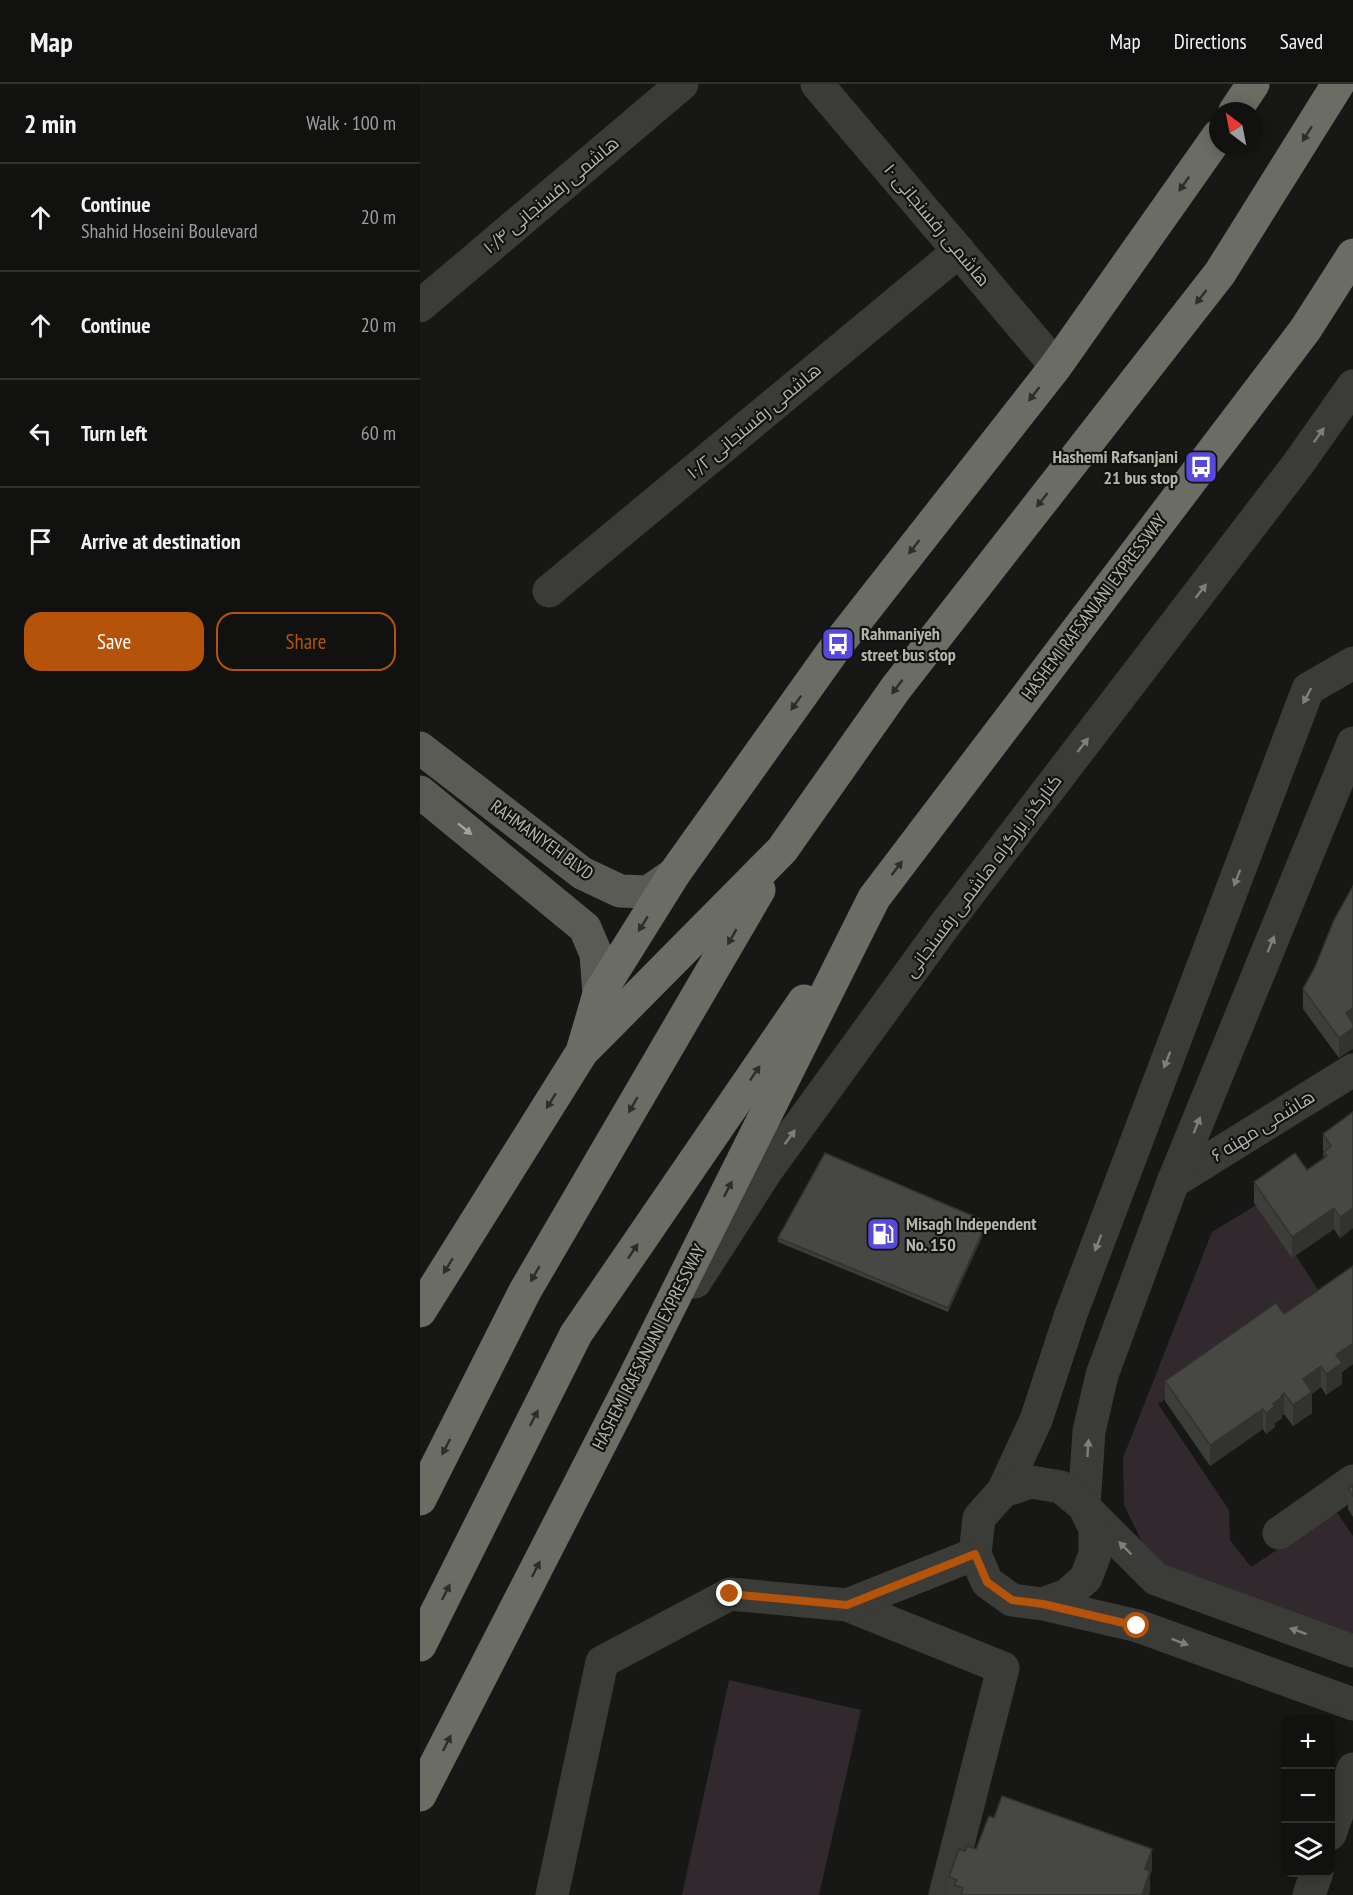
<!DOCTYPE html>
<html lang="en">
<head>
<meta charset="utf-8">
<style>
	body { margin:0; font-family:"PT Sans Narrow",Cairo,sans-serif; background:#1a1b19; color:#f1f3f6 }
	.controls { position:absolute; right:18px; bottom:18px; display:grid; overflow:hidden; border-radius:12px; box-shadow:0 3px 15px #0003 }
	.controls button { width:54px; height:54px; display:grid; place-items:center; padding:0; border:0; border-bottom:2px solid #303230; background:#111210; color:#f1f3f6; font:30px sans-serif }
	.compass { position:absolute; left:789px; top:18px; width:54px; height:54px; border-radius:50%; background:#111210; box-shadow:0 3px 15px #0003; rotate:328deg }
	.stop { position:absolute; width:18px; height:18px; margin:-14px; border:4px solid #b45309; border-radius:50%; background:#fff }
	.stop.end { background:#b45309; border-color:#fff; box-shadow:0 2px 6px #0008 }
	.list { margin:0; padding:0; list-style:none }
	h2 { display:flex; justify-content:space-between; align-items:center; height:78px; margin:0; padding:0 24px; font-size:26px }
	h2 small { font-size:20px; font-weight:400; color:#9c9e9f }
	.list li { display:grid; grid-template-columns:39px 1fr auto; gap:18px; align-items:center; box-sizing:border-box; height:108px; padding:0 24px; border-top:2px solid #303230 }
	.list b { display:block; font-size:22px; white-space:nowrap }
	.list p { margin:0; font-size:20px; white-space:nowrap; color:#9c9e9f }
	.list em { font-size:20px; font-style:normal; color:#9c9e9f }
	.actions { display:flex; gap:12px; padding:18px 24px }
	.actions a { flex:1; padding:14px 0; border:2px solid #b45309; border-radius:18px; text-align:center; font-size:21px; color:#b45309 }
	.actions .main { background:#b45309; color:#fff }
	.icon { flex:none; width:33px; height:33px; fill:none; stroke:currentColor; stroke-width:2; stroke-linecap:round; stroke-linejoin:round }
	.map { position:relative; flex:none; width:933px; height:1811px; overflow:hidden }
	header { display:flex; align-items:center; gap:36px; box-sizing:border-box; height:84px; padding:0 30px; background:#111210; border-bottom:2px solid #303230 }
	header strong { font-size:28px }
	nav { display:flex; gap:33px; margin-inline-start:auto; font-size:21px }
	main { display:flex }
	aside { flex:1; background:#111210 }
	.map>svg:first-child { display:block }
</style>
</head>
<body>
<header>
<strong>Map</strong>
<nav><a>Map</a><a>Directions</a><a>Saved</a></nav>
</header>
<main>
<aside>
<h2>2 min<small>Walk · 100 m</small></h2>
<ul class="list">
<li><svg class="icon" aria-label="ahead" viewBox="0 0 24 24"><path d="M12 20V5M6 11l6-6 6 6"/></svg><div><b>Continue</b><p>Shahid Hoseini Boulevard</p></div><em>20 m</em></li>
<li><svg class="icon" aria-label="ahead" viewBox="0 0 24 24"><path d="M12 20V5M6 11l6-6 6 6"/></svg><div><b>Continue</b></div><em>20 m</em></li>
<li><svg class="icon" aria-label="left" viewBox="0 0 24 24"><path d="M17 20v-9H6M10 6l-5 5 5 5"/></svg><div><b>Turn left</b></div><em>60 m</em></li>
<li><svg class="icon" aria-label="arrive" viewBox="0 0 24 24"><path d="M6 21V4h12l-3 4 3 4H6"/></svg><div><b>Arrive at destination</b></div></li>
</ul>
<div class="actions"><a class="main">Save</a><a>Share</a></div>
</aside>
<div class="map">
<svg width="933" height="1811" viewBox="0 0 933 1811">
	<rect width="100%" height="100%" fill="#171816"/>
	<g fill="#31292d">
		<polygon points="841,1118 904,1215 738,1320 809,1426 810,1456 831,1483 916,1427 933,1452 933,1558 763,1499 724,1462 704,1421 703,1374 792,1148"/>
		<polygon points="309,1596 441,1626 399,1811 262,1811"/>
	</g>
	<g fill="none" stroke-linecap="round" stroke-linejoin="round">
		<g stroke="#3b3c38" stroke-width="33">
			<polyline points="397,0 636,282"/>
			<polyline points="0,222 262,0"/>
			<polyline points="129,507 539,167"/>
			<polyline points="753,1098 933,986"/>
			<polyline points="275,1198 347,1086 524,842 878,380 933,302"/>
			<polyline points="583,1407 616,1336 651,1230 888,605 933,579"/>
			<polyline points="664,1422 669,1347 682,1291 753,1098 933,659"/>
			<polyline points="667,1426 736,1495 933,1567"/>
			<polyline points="859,1449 933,1397"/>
			<polyline points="623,1520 647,1511 666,1494 675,1470 675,1445 664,1422 641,1403 611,1398 583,1407 559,1434 555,1470 567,1498 592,1516 623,1520 718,1542 933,1620"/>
			<polyline points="427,1521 583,1584 525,1811"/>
			<polyline points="910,1750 933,1685"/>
			<polyline points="132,1811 182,1578 310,1510 427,1521 555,1470"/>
			<polyline points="889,1811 897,1788"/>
		</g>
		<g stroke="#595b54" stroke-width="33">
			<polyline points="0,664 162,789 200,807 228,808 254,790"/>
			<polyline points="0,708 165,844 176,870 179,910"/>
		</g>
		<g stroke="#6b6d64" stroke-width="33">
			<polyline points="815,27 833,0"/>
			<polyline points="165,965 362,766 476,604 800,189 918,0"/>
			<polyline points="0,1227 162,968 179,910 254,790 418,560 636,282 798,52"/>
			<polyline points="0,1415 105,1207 339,806"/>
			<polyline points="0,1561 156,1250 384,917"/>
			<polyline points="0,1711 213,1296 454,814 885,246 933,171"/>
		</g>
	</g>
	<g fill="#3d3e3a">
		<polygon points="933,802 919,974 883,925 883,905 895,883"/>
		<polygon points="933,1028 933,1144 920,1154 914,1145 872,1174 834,1119 834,1098 887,1086 904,1074 903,1070 903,1050"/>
		<polygon points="567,1142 528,1228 358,1158 358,1154"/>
		<polygon points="933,1182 933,1280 922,1288 922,1300 906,1311 901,1303 892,1310 892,1329 873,1342 864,1330 862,1331 862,1334 855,1339 855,1343 846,1350 843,1345 790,1382 745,1317 745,1297 864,1230"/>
		<polygon points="933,1401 933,1433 928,1425 928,1405"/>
		<polygon points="574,1734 732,1786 730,1791 730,1808 729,1811 529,1811 529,1793 545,1767 556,1765"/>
	</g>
	<g fill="#32322f">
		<polygon points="933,924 933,965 919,974 919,954 926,929"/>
		<polygon points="933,1118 933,1144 920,1154 920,1133"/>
		<polygon points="914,1124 914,1145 872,1174 872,1153"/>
		<polygon points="567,1138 567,1142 528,1228 528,1224"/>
		<polygon points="933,1259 933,1280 922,1288 922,1300 906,1311 906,1290 916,1271"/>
		<polygon points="901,1282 901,1303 892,1310 892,1329 873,1342 873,1321 883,1295"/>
		<polygon points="864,1309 864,1330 862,1331 862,1334 855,1339 855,1343 846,1350 846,1329 853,1320"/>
		<polygon points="843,1325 843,1345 790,1382 790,1361"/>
		<polygon points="732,1765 732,1786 730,1791 730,1808 729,1811 722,1811 725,1785"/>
	</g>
	<g fill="#474843" stroke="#32322f" stroke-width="1.5">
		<polygon points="933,802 933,924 926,929 933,940 933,944 919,954 883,905 895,883 914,836"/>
		<polygon points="933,1028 933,1124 920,1133 914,1124 872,1153 834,1098 875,1069 887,1086 907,1072 904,1068 911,1062 903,1050"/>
		<polygon points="405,1069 567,1138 528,1224 358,1154"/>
		<polygon points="933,1182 933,1259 916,1271 922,1279 906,1290 901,1282 883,1295 892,1308 873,1321 864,1309 861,1312 862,1313 853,1320 855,1322 846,1329 843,1325 790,1361 745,1297 856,1219 864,1230"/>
		<polygon points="933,1401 933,1412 928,1405"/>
		<polygon points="582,1712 732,1765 725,1785 730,1787 722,1811 541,1811 543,1804 534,1801 537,1796 529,1793 539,1765 545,1767 547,1762 556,1765 569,1732 574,1734"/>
	</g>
	<defs><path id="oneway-solid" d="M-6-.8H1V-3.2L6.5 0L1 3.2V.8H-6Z" transform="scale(1.5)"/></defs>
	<g fill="#2d2e2a">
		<use href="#oneway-solid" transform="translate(887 50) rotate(122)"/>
		<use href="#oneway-solid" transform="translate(764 100) rotate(125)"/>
		<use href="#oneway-solid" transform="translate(781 213) rotate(128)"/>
		<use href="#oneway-solid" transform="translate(614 310) rotate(128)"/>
		<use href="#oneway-solid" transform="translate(622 416) rotate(128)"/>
		<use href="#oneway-solid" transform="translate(494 463) rotate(128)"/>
		<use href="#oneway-solid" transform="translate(477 603) rotate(127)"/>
		<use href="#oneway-solid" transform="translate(376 619) rotate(125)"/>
		<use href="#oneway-solid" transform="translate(477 784) rotate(-53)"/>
		<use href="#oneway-solid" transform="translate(223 840) rotate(122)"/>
		<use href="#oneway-solid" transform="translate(312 853) rotate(120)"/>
		<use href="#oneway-solid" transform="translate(335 989) rotate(-56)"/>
		<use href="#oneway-solid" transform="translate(131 1017) rotate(122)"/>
		<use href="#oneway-solid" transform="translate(213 1021) rotate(120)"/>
		<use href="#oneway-solid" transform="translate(308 1105) rotate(-63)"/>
		<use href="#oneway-solid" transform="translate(213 1167) rotate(-56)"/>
		<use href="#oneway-solid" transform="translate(28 1182) rotate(122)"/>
		<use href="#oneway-solid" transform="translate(115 1190) rotate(120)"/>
		<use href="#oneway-solid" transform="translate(114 1334) rotate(-63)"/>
		<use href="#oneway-solid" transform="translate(26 1363) rotate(117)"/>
		<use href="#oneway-solid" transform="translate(116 1485) rotate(-63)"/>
		<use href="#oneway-solid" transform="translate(26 1508) rotate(-63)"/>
		<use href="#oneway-solid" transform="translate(27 1659) rotate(-63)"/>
	</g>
	<g fill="#7e7f77">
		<use href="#oneway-solid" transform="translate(899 351) rotate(-55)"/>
		<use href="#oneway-solid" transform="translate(781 507) rotate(-52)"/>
		<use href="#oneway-solid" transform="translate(887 612) rotate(118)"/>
		<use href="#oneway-solid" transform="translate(663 661) rotate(-52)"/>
		<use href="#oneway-solid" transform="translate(817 794) rotate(111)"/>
		<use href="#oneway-solid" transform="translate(851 860) rotate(-68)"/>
		<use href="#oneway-solid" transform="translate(747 976) rotate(111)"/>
		<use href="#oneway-solid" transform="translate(777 1041) rotate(-68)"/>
		<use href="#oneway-solid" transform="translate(370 1053) rotate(-54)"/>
		<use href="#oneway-solid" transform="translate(678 1159) rotate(111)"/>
		<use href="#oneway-solid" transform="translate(668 1364) rotate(-86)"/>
		<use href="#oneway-solid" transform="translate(705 1464) rotate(-135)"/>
		<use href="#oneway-solid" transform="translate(878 1547) rotate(-160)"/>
		<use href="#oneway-solid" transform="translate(760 1558) rotate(20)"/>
	</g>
	<use fill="#a3a499" href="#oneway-solid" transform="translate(45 745) rotate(39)"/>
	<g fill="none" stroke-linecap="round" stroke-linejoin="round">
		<polyline stroke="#b45309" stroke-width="8" points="310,1510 427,1521 555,1470 567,1498 592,1516 623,1520 717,1542"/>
	</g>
	<defs>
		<g id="bus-square" transform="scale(1.725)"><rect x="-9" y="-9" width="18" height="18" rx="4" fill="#5749dd" stroke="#121311"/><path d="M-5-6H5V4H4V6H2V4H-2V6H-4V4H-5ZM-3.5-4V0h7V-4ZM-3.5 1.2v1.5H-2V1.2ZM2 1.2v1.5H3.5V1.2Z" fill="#fff"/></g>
		<g id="fuel-square" transform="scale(1.725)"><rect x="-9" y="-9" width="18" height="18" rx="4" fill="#5749dd" stroke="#121311"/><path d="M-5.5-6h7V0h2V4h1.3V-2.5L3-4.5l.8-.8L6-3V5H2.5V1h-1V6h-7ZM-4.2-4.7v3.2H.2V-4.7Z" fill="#fff"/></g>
	</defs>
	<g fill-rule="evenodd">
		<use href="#bus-square" x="781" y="383"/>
		<use href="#bus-square" x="418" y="560"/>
		<use href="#fuel-square" x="463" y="1150"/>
	</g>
	<g text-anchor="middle" stroke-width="4.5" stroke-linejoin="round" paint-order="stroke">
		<g font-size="18" fill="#b5b6aa" stroke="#121311">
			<text transform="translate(131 111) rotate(-40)" y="6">هاشمی رفسنجانی ۱۰/۴</text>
			<text transform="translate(517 141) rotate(50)" y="6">هاشمی رفسنجانی ۱۰</text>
			<text transform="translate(334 337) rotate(-40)" y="6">هاشمی رفسنجانی ۱۰/۲</text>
			<text transform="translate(674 523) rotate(-53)" y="6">HASHEMI RAFSANJANI EXPRESSWAY</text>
			<text transform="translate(122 756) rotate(36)" y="6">RAHMANIYEH BLVD</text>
			<text transform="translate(563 792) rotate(-53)" y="6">کنارگذر بزرگراه هاشمی رفسنجانی</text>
			<text transform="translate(843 1042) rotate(-32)" y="6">هاشمی مهنه ۶</text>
			<text transform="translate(229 1263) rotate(-63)" y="6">HASHEMI RAFSANJANI EXPRESSWAY</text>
		</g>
		<g font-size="18" font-weight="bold" fill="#b5b6aa" stroke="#121311" text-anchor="start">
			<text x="758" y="379" text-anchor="end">Hashemi Rafsanjani<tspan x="758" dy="21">21 bus stop</tspan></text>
			<text x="441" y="556">Rahmaniyeh<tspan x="441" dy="21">street bus stop</tspan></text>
			<text x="486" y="1146">Misagh Independent<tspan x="486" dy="21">No. 150</tspan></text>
		</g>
	</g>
</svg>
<div class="controls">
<button>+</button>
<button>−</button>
<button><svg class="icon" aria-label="layers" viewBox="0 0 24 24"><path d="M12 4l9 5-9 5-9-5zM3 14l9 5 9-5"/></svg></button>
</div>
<svg class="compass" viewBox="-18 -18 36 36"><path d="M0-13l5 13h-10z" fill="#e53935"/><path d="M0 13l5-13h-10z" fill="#9c9e9f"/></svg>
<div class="stop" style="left:717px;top:1542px"></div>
<div class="stop end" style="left:310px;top:1510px"></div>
</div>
</main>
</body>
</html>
